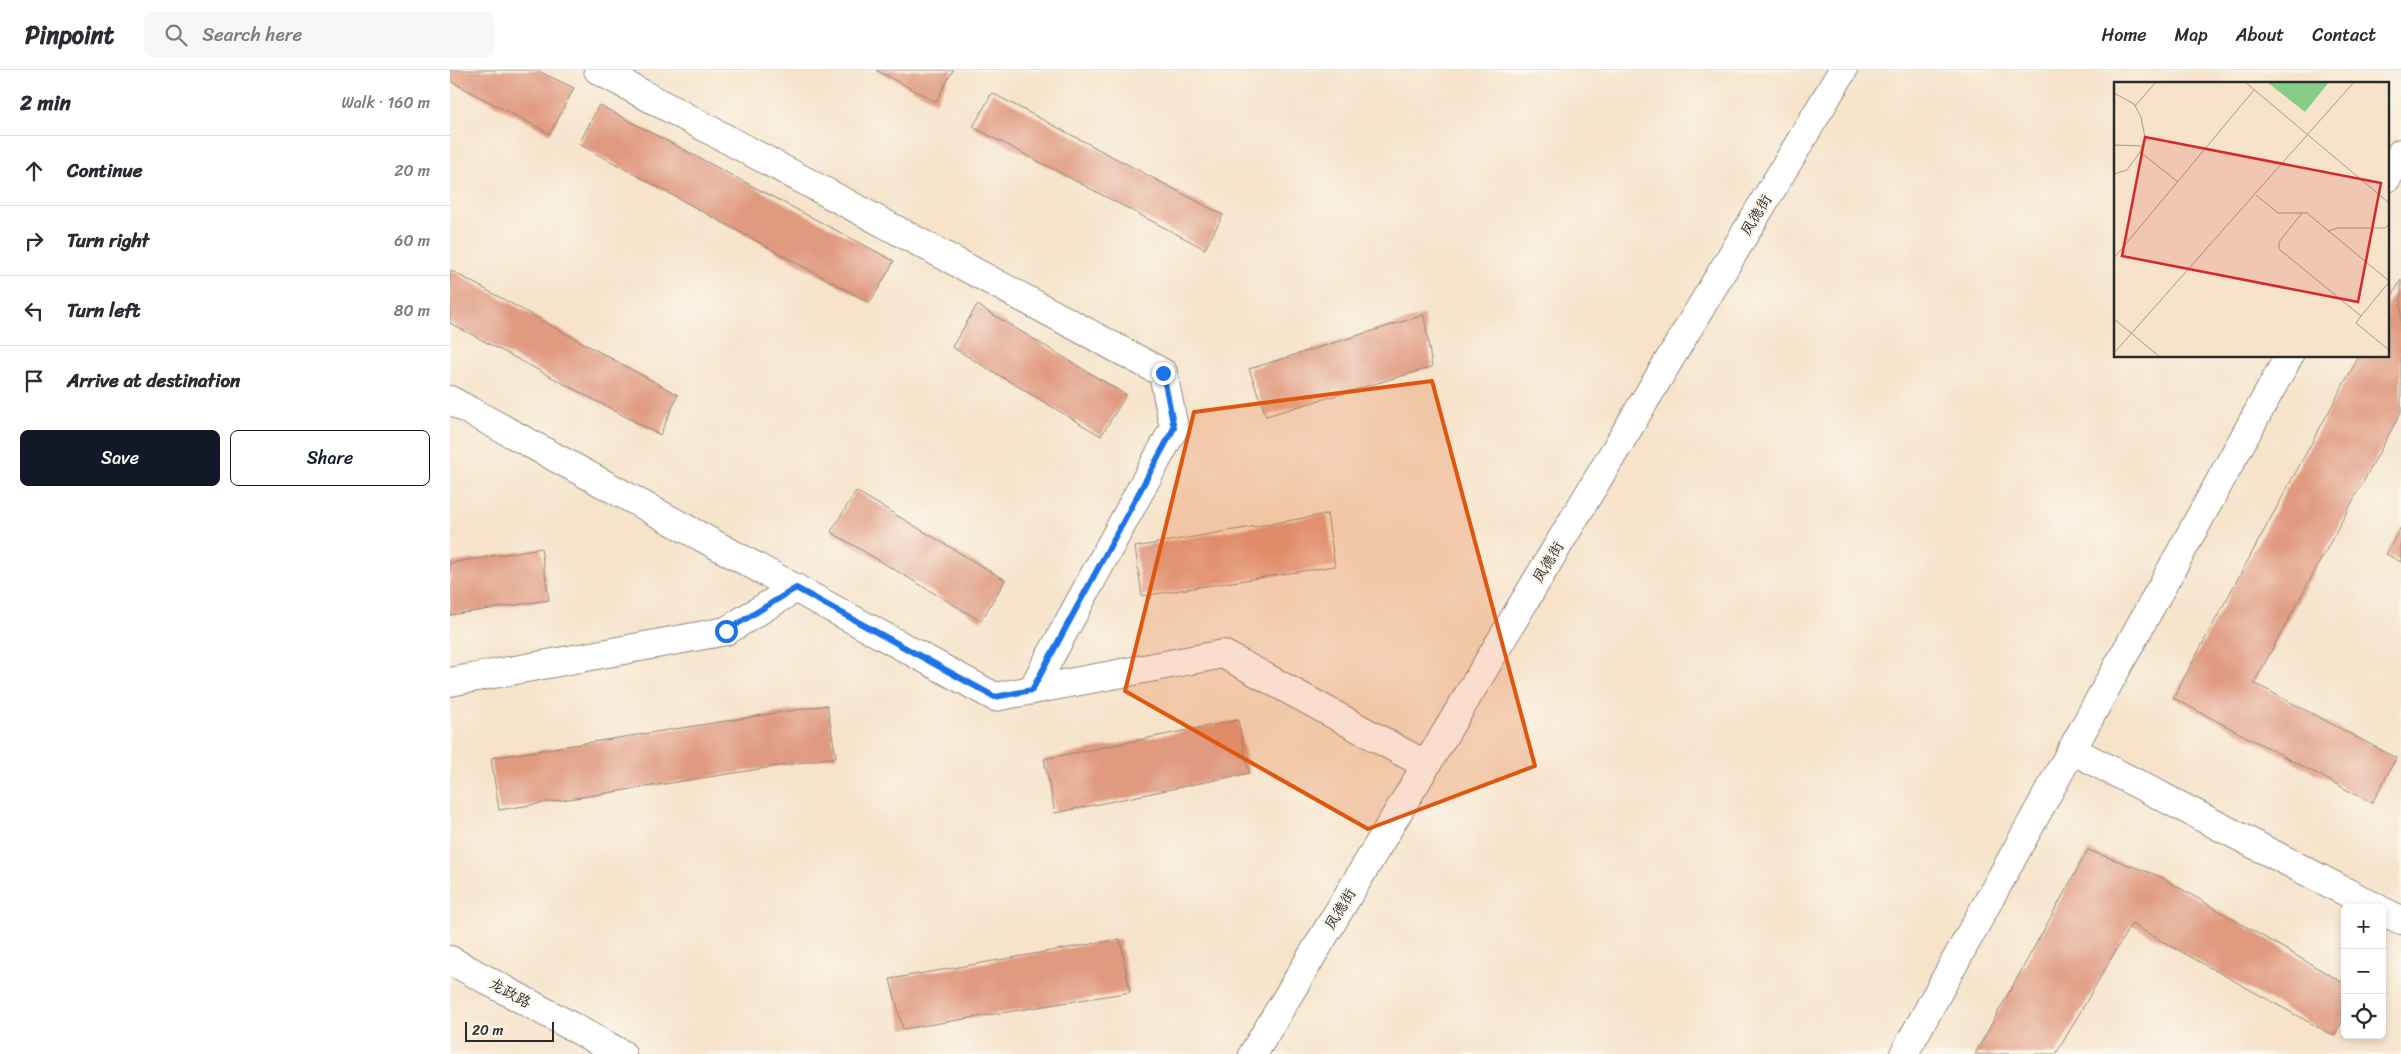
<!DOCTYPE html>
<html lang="en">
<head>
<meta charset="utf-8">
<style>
	body { margin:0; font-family:Sriracha,"LXGW WenKai TC",sans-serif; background:#f7f7f7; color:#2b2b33 }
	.controls { position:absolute; right:15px; bottom:15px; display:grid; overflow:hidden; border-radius:8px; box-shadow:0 2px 8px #0003 }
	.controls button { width:45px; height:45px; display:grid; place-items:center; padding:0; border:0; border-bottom:1px solid #e1e1e2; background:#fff; color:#2b2b33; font:25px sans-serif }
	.scale { position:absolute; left:15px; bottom:12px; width:89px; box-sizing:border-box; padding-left:5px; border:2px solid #2b2b2b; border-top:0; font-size:14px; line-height:18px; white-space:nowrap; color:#2b2b2b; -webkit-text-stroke:4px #fbf7ec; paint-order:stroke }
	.stop { position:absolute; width:15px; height:15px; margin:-11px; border:4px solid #1a73e8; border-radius:50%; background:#fff }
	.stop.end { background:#1a73e8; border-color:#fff; box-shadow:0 1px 5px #0008 }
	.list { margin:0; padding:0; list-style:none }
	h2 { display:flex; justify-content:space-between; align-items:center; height:65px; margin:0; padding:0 20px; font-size:21px }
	h2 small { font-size:16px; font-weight:400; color:#7c7c81 }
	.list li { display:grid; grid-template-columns:32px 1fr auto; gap:15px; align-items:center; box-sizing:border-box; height:70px; padding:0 20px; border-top:1px solid #e1e1e2 }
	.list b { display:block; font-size:19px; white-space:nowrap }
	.list em { font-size:16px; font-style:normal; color:#7c7c81 }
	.actions { display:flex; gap:10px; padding:15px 20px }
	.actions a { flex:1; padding:11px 0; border:1px solid #111827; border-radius:8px; text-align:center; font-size:18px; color:#111827 }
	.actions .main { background:#111827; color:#fff }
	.icon { flex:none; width:28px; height:28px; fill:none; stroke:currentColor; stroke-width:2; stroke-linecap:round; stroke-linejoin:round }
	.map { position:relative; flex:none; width:1951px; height:984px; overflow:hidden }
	header { display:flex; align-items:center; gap:30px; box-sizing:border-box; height:70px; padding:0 25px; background:#fff; border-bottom:1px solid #e1e1e2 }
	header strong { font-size:24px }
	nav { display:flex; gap:28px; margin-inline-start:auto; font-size:18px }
	.search { width:350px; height:45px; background:#f7f7f7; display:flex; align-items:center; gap:12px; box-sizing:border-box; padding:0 18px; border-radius:8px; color:#7c7c81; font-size:19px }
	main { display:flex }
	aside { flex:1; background:#fff }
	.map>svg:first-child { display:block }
</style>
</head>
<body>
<header>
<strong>Pinpoint</strong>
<div class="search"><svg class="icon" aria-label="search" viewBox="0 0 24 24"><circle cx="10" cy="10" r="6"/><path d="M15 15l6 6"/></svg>Search here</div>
<nav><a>Home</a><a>Map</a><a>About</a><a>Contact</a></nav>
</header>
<main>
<aside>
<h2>2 min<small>Walk · 160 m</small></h2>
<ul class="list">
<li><svg class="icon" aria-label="ahead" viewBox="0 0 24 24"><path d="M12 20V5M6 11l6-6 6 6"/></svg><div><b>Continue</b></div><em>20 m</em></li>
<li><svg class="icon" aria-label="right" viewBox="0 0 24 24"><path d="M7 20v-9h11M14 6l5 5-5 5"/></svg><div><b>Turn right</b></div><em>60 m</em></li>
<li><svg class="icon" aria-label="left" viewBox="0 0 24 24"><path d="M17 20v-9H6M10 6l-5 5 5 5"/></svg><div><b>Turn left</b></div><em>80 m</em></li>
<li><svg class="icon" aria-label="arrive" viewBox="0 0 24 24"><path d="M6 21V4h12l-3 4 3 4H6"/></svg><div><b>Arrive at destination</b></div></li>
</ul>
<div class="actions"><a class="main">Save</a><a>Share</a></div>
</aside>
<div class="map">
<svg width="1951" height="984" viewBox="0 0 1951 984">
	<rect width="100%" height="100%" fill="#fbf7ec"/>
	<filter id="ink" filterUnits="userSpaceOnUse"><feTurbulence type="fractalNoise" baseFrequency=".02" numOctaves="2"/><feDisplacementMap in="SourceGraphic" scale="10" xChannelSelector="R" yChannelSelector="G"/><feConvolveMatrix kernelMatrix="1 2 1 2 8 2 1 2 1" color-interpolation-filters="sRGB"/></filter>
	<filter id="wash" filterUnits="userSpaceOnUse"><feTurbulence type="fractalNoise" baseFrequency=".0096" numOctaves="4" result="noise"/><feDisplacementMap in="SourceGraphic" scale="20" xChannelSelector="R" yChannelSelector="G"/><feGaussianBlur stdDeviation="1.12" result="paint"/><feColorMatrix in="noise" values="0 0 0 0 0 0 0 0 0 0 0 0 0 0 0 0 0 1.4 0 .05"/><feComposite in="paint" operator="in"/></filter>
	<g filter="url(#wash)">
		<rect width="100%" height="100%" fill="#f6e3ca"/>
		<g id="blocks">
			<g fill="#e09a80">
				<polygon points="0,0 86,0 124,18 100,64 0,11"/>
				<polygon points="426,0 503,0 486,32"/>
				<polygon points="542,23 773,145 755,179 523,57"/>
				<polygon points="149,35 444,191 420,233 129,74"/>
				<polygon points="0,200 228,325 210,365 0,253"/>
				<polygon points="1951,210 1951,342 1804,613 1946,688 1922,733 1723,628 1909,286 1937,286 1937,235"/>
				<polygon points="527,235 676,325 651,366 502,277"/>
				<polygon points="974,245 982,297 816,346 799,299"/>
				<polygon points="406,421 555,510 531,551 381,462"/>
				<polygon points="877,444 885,496 692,526 685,477"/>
				<polygon points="1951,457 1951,492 1936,484"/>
				<polygon points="91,478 99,530 0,545 0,493"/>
				<polygon points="377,635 386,687 49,740 41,688"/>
				<polygon points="788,650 799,703 605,743 594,689"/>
				<polygon points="1638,780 1709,806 1895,914 1895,947 1884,966 1681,854 1606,984 1525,984"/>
				<polygon points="670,869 680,922 453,959 440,909"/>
			</g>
		</g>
	</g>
	<g filter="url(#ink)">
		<use href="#blocks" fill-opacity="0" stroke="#90877a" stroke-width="1"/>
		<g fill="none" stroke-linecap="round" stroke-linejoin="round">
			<g stroke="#90877a" stroke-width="30">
				<g id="minor">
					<polyline points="148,0 713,303 724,358 582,620"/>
					<polyline points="1937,108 1951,83"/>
					<polyline points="0,330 545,627 773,584 976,695"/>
					<polyline points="0,612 276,561 346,518"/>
					<polyline points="1622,680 1927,838"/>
					<polyline points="1932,841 1951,850"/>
					<polyline points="0,890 172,984"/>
					<polyline points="803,984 1393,0"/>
					<polyline points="1454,984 1839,286"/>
				</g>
			</g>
			<use href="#minor" stroke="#fff" stroke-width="28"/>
		</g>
	</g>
	<g fill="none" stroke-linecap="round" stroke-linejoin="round" filter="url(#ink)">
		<polyline stroke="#1a73e8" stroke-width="6" points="276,561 346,518 545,627 582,620 724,358 713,303"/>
	</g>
	<path fill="#df570e" fill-opacity="0.2" stroke="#df570e" stroke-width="4" stroke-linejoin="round" d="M982,311L1085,696L918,759L675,621L744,342Z"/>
	<g text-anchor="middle" stroke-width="5" stroke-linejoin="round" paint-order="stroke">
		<g font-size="15" fill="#2b2b2b" stroke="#fbf7ec">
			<text transform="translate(1306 145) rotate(-59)" y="5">凤德街</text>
			<text transform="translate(1098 492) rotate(-59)" y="5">凤德街</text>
			<text transform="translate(890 839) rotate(-59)" y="5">凤德街</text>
			<text transform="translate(60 923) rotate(29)" y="5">龙政路</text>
		</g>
	</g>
	<g transform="translate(1664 12)">
		<rect width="275" height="275" fill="#f6e3ca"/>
		<path d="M153,0H215L191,30Z" fill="#87cc87"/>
		<path fill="none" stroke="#a5998a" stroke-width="1" d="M131,0L275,121M0,11L20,22L27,35L31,56L26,70L13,88L0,92M21,24L42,0M0,63L28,64M26,70L64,100M142,113L164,131H193L275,199M188,131L165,160V167L247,234L275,200M214,149L224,146H271L275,142M0,176L140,8M247,234L242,241L275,268M0,237L46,275M0,271L240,0"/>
		<path fill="#d62828" fill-opacity="0.15" stroke="#d62828" stroke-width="2.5" d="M31,55L267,101L244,220L8,174Z"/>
		<rect width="275" height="275" fill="none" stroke="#2b2b2b" stroke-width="2.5"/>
	</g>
</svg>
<div class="controls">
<button>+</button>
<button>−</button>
<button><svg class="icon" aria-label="locate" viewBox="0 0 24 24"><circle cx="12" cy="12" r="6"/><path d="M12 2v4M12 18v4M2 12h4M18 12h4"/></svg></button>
</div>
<div class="scale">20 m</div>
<div class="stop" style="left:276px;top:561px"></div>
<div class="stop end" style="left:713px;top:303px"></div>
</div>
</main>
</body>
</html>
